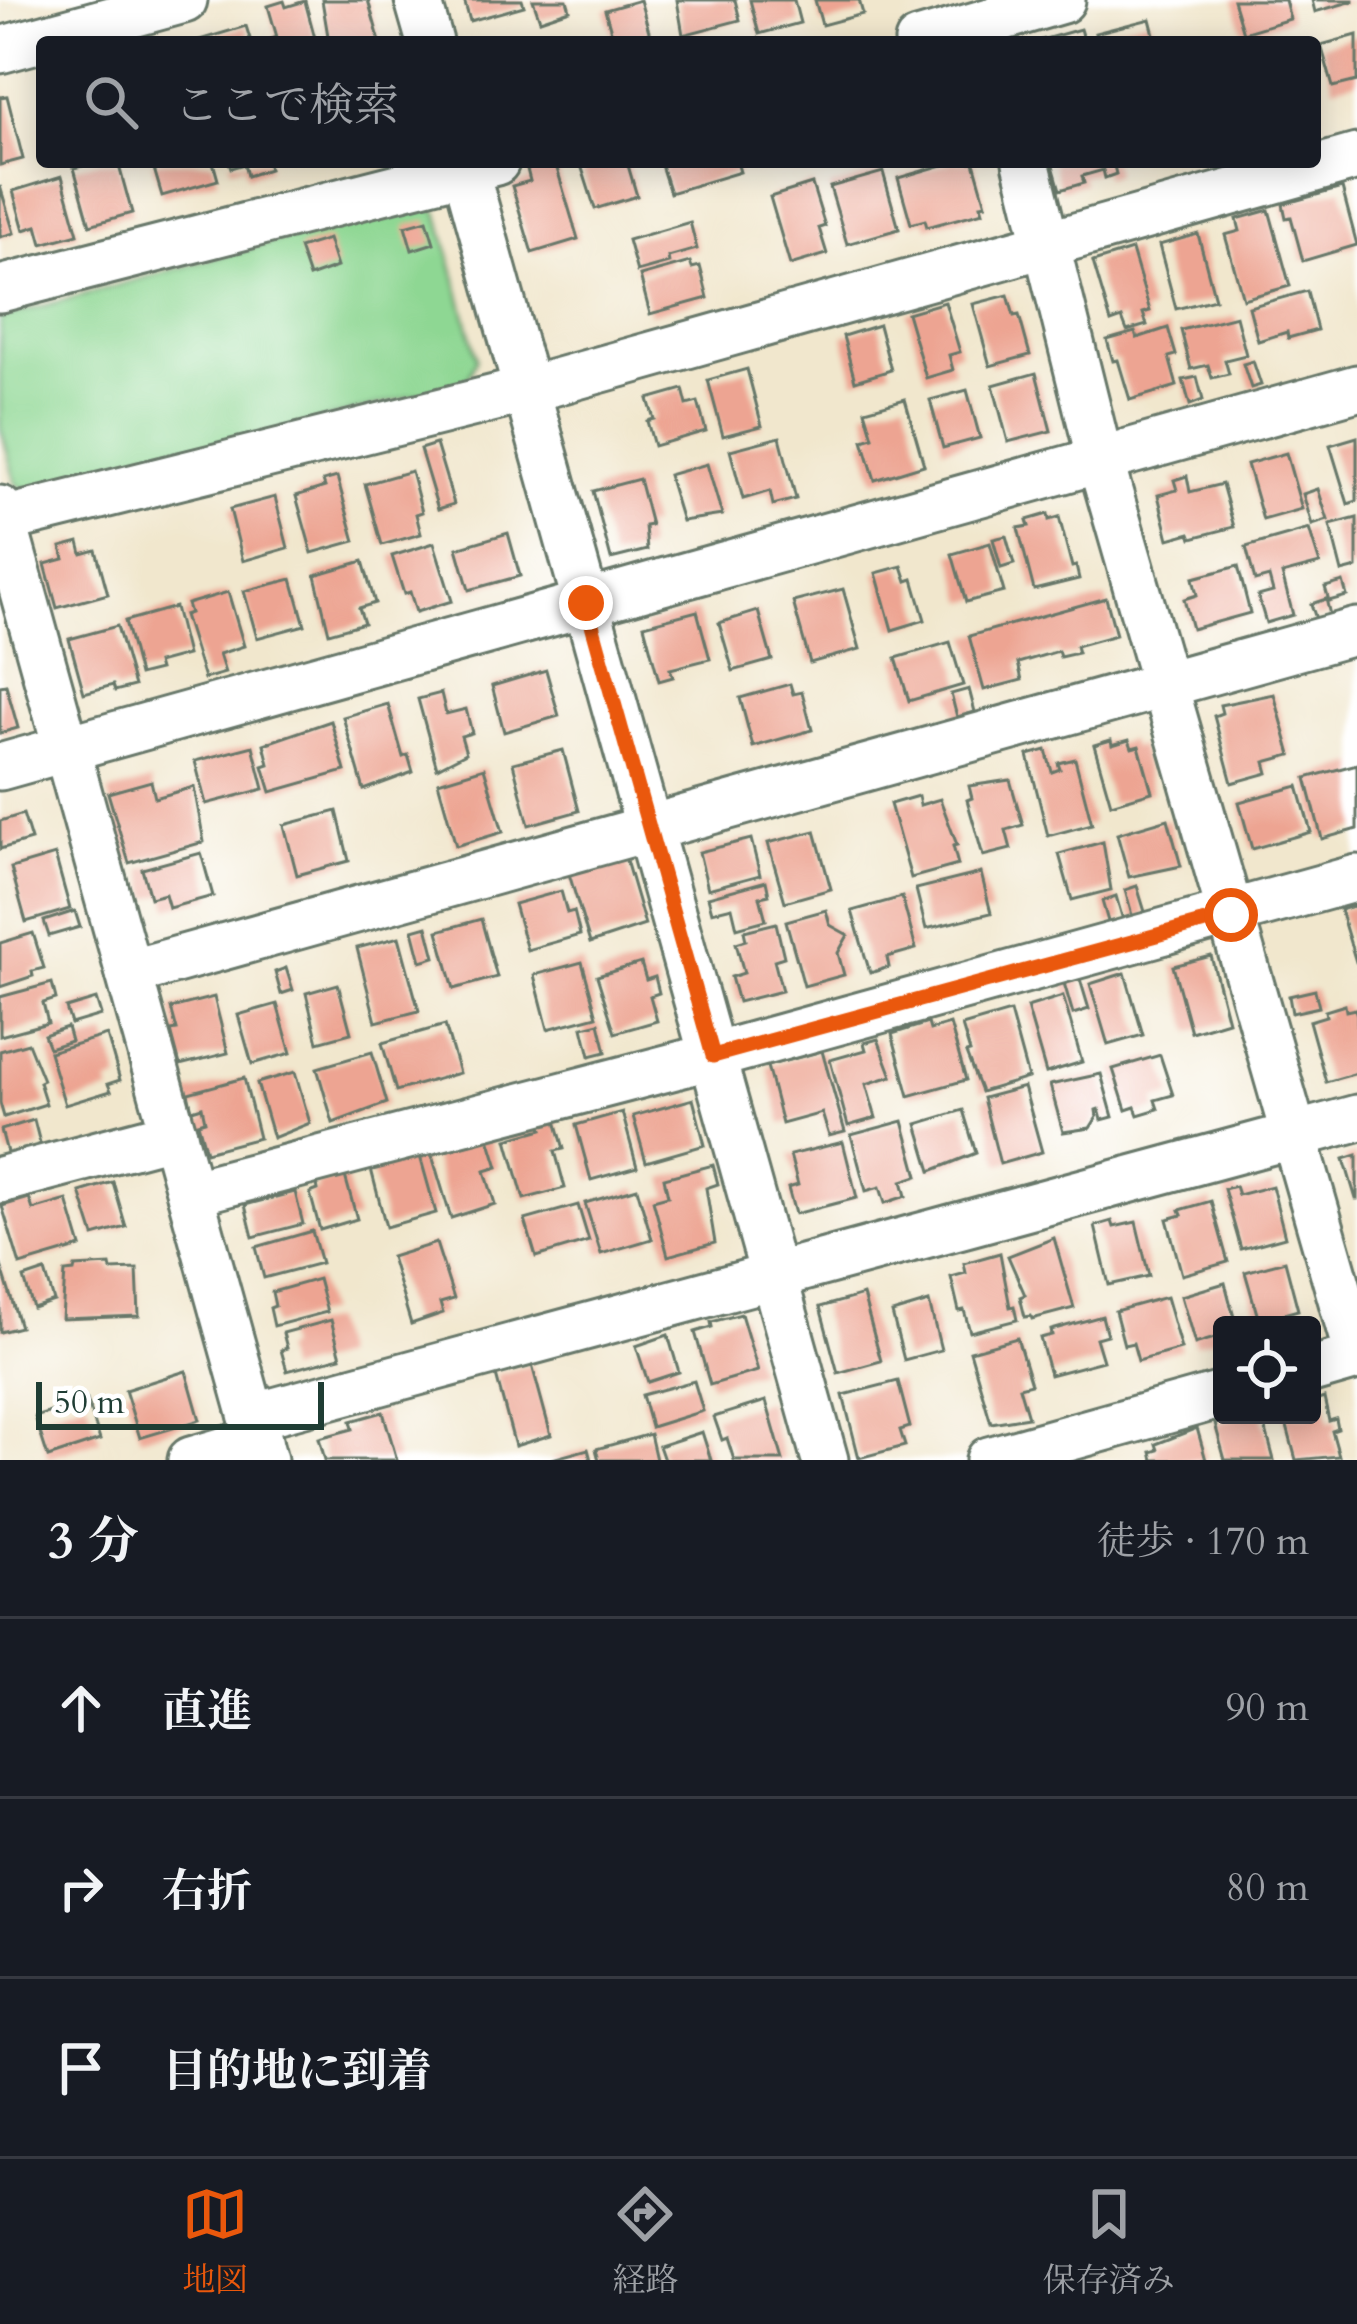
<!DOCTYPE html>
<html lang="ja">
<head>
<meta charset="utf-8">
<style>
	body { margin:0; font-family:Cardo,"Noto Serif JP",serif; background:#242831; color:#f1f3f6 }
	.controls { position:absolute; right:36px; bottom:36px; display:grid; overflow:hidden; border-radius:12px; box-shadow:0 6px 30px #0003 }
	.controls button { width:108px; height:108px; display:grid; place-items:center; padding:0; border:0; border-bottom:3px solid #363941; background:#171b24; color:#f1f3f6; font:60px sans-serif }
	.scale { position:absolute; left:36px; bottom:30px; width:288px; box-sizing:border-box; padding-left:12px; border:6px solid #1f3d34; border-top:0; font-size:33px; line-height:42px; white-space:nowrap; color:#1f3d34; -webkit-text-stroke:9px #fff; paint-order:stroke }
	.stop { position:absolute; width:36px; height:36px; margin:-27px; border:9px solid #ea580c; border-radius:50%; background:#fff }
	.stop.end { background:#ea580c; border-color:#fff; box-shadow:0 3px 12px #0008 }
	.list { margin:0; padding:0; list-style:none }
	h2 { display:flex; justify-content:space-between; align-items:center; height:156px; margin:0; padding:0 48px; font-size:51px }
	h2 small { font-size:39px; font-weight:400; color:#9ea1a6 }
	.list li { display:grid; grid-template-columns:78px 1fr auto; gap:36px; align-items:center; box-sizing:border-box; height:180px; padding:0 48px; border-top:3px solid #363941 }
	.list b { display:block; font-size:45px; white-space:nowrap }
	.list em { font-size:39px; font-style:normal; color:#9ea1a6 }
	.icon { flex:none; width:66px; height:66px; fill:none; stroke:currentColor; stroke-width:2; stroke-linecap:round; stroke-linejoin:round }
	.map { position:relative; flex:none; width:1357px; height:1460px; overflow:hidden }
	.search { position:absolute; background:#171b24; box-shadow:0 6px 30px #0003; left:36px; right:36px; top:36px; height:132px; display:flex; align-items:center; gap:30px; box-sizing:border-box; padding:0 42px; border-radius:12px; color:#9ea1a6; font-size:45px }
	.sheet { height:696px; background:#171b24 }
	nav { display:flex; justify-content:space-around; align-items:center; box-sizing:border-box; height:168px; border-top:3px solid #363941; background:#171b24; font-size:33px; color:#9ea1a6 }
	nav a { display:grid; justify-items:center; gap:6px }
	nav .on { color:#ea580c }
	.map>svg:first-child { display:block }
</style>
</head>
<body>
<div class="map">
<svg width="1357" height="1460" viewBox="0 0 1357 1460">
	<rect width="100%" height="100%" fill="#fff"/>
	<filter id="ink" filterUnits="userSpaceOnUse"><feTurbulence type="fractalNoise" baseFrequency=".00833" numOctaves="2"/><feDisplacementMap in="SourceGraphic" scale="24" xChannelSelector="R" yChannelSelector="G"/><feConvolveMatrix kernelMatrix="1 2 1 2 8 2 1 2 1" color-interpolation-filters="sRGB"/></filter>
	<filter id="wash" filterUnits="userSpaceOnUse"><feTurbulence type="fractalNoise" baseFrequency=".004" numOctaves="4" result="noise"/><feDisplacementMap in="SourceGraphic" scale="48" xChannelSelector="R" yChannelSelector="G"/><feGaussianBlur stdDeviation="2.7" result="paint"/><feColorMatrix in="noise" values="0 0 0 0 0 0 0 0 0 0 0 0 0 0 0 0 0 1.4 0 .05"/><feComposite in="paint" operator="in"/></filter>
	<g filter="url(#wash)">
		<rect width="100%" height="100%" fill="#f1e7cd"/>
		<polygon fill="#8ed793" stroke="#568a64" stroke-width="3" points="419,201 438,212 477,358 466,382 35,495 16,484 0,425 0,318"/>
		<g id="blocks">
			<g fill="#eda492">
				<polygon points="322,0 368,0 380,42 329,42"/>
				<polygon points="464,0 522,0 524,6 470,21"/>
				<polygon points="533,0 567,0 570,10 540,20"/>
				<polygon points="640,0 652,42 614,42 605,10"/>
				<polygon points="677,0 735,0 740,20 683,35"/>
				<polygon points="750,0 794,0 800,23 759,34"/>
				<polygon points="815,0 859,0 863,14 822,25"/>
				<polygon points="1233,0 1285,0 1290,19 1243,33"/>
				<polygon points="1312,0 1353,0 1353,1 1315,12"/>
				<polygon points="284,1 286,7 305,1 316,42 264,42 277,37 268,6"/>
				<polygon points="1150,19 1156,42 1097,42 1095,33"/>
				<polygon points="246,26 251,42 197,42 196,41"/>
				<polygon points="1080,29 1084,42 1038,42 1038,41"/>
				<polygon points="1357,35 1357,81 1333,87 1321,45"/>
				<polygon points="7,96 23,159 0,165 0,97"/>
				<polygon points="97,162 118,162 132,213 90,225 74,168"/>
				<polygon points="152,162 213,162 218,180 162,196"/>
				<polygon points="229,162 267,162 269,169 247,176 244,164 231,168"/>
				<polygon points="555,162 578,239 532,253 512,186 530,181 527,169"/>
				<polygon points="580,162 627,162 637,196 595,209"/>
				<polygon points="660,162 737,162 740,172 670,193"/>
				<polygon points="953,162 974,162 986,204 981,205 983,212 927,227 925,220 911,224 898,178"/>
				<polygon points="1052,162 1113,162 1116,174 1105,178 1103,170 1082,176 1084,183 1060,190"/>
				<polygon points="883,172 899,229 847,244 830,187"/>
				<polygon points="62,176 78,234 42,244 37,226 24,230 13,191"/>
				<polygon points="812,184 825,226 819,228 827,254 790,265 770,197"/>
				<polygon points="0,186 14,233 0,237"/>
				<polygon points="1342,188 1357,245 1303,261 1291,217 1286,218 1283,204"/>
				<polygon points="1269,210 1290,286 1243,299 1225,235 1240,231 1237,219"/>
				<polygon points="427,220 434,243 412,250 405,226"/>
				<polygon points="690,222 697,249 668,257 669,263 637,272 628,240"/>
				<polygon points="1198,234 1215,299 1176,309 1159,245"/>
				<polygon points="328,239 337,267 309,277 299,248"/>
				<polygon points="1132,250 1150,311 1143,313 1147,325 1127,331 1122,318 1111,322 1093,262"/>
				<polygon points="690,262 692,268 700,266 708,298 650,314 640,276"/>
				<polygon points="1307,291 1317,330 1288,338 1287,332 1258,341 1249,307"/>
				<polygon points="1008,295 1014,316 1019,315 1030,355 990,366 973,304"/>
				<polygon points="945,302 960,352 949,355 953,370 926,378 907,313"/>
				<polygon points="1236,316 1246,355 1225,360 1229,374 1212,378 1208,365 1191,369 1181,330"/>
				<polygon points="879,325 891,370 855,381 843,336"/>
				<polygon points="1168,328 1176,355 1169,357 1177,386 1130,400 1118,360 1113,361 1107,340 1135,332 1137,338"/>
				<polygon points="1253,361 1261,385 1251,388 1243,364"/>
				<polygon points="747,369 762,426 723,436 708,380"/>
				<polygon points="1036,373 1051,431 1008,442 993,385"/>
				<polygon points="1197,377 1203,400 1190,405 1183,380"/>
				<polygon points="683,389 687,405 698,402 706,431 654,446 647,421 654,419 648,399"/>
				<polygon points="967,390 980,438 943,448 930,400"/>
				<polygon points="905,399 924,465 875,480 863,440 873,437 865,410"/>
				<polygon points="780,437 796,499 773,505 770,491 743,499 730,450"/>
				<polygon points="1357,437 1357,501 1348,504 1330,445"/>
				<polygon points="436,444 454,504 438,509 420,449"/>
				<polygon points="1286,453 1302,509 1263,520 1247,464"/>
				<polygon points="707,464 722,515 682,521 668,475"/>
				<polygon points="411,471 422,512 416,514 421,534 382,545 365,484"/>
				<polygon points="1187,476 1190,492 1222,484 1234,527 1192,538 1190,533 1169,539 1158,495 1177,490 1174,480"/>
				<polygon points="337,477 355,541 312,553 296,496 325,487 323,481"/>
				<polygon points="639,479 651,525 645,526 647,550 611,559 593,491"/>
				<polygon points="1318,489 1328,520 1312,525 1303,494"/>
				<polygon points="275,497 288,548 243,561 230,509"/>
				<polygon points="1048,514 1049,520 1059,517 1072,567 1076,566 1079,579 1034,590 1018,528 1029,526 1027,520"/>
				<polygon points="1357,518 1357,568 1342,572 1330,525"/>
				<polygon points="1309,529 1320,564 1282,574 1293,615 1266,623 1258,596 1273,592 1269,577 1255,581 1246,547"/>
				<polygon points="508,533 520,576 469,590 457,548"/>
				<polygon points="1006,536 1014,564 1001,568 993,539"/>
				<polygon points="79,542 82,554 96,550 108,594 57,608 45,564 64,559 61,547"/>
				<polygon points="434,543 452,601 416,612 410,592 404,594 392,556"/>
				<polygon points="990,543 1004,592 966,602 952,554"/>
				<polygon points="363,561 375,603 359,608 364,623 329,633 315,575"/>
				<polygon points="902,566 907,581 913,579 925,620 892,630 876,573"/>
				<polygon points="1238,566 1250,613 1192,629 1184,599 1197,595 1193,578"/>
				<polygon points="292,579 305,625 257,638 244,591"/>
				<polygon points="1343,582 1347,596 1329,601 1325,587"/>
				<polygon points="843,589 860,649 810,663 793,602"/>
				<polygon points="228,592 244,646 219,654 225,673 204,679 184,615 190,613 187,604"/>
				<polygon points="1106,598 1116,635 1076,646 1078,653 1060,657 1058,651 1018,663 1022,680 984,690 969,636"/>
				<polygon points="1326,599 1330,615 1316,619 1311,604"/>
				<polygon points="175,607 187,655 157,663 159,670 139,675 125,621"/>
				<polygon points="697,611 710,659 670,669 673,677 659,681 644,625"/>
				<polygon points="758,611 772,660 733,671 719,623"/>
				<polygon points="117,626 134,686 115,691 113,685 84,693 69,639"/>
				<polygon points="950,642 963,685 909,701 896,658"/>
				<polygon points="546,670 559,716 504,732 492,686"/>
				<polygon points="790,684 793,694 802,692 812,730 753,747 740,698"/>
				<polygon points="6,685 18,728 0,733 0,686"/>
				<polygon points="969,689 975,712 957,717 951,694"/>
				<polygon points="441,693 446,714 466,709 472,733 461,736 466,753 437,768 418,699"/>
				<polygon points="1274,694 1291,755 1265,762 1268,773 1232,783 1214,716 1222,713 1220,705"/>
				<polygon points="388,704 403,757 408,755 413,772 364,790 343,717"/>
				<polygon points="331,721 345,771 271,792 263,766 269,764 264,744"/>
				<polygon points="1111,740 1112,745 1129,740 1132,748 1139,746 1152,792 1111,804 1094,745"/>
				<polygon points="253,746 264,789 206,804 195,761"/>
				<polygon points="563,750 579,811 529,825 513,763"/>
				<polygon points="1046,750 1052,772 1060,769 1058,763 1075,759 1092,824 1048,836 1028,755"/>
				<polygon points="1357,764 1357,829 1322,839 1306,778"/>
				<polygon points="484,768 503,832 456,846 438,782"/>
				<polygon points="1010,780 1023,825 1006,830 1011,849 983,856 967,800 972,798 969,786"/>
				<polygon points="151,781 155,798 194,787 204,842 129,863 108,793"/>
				<polygon points="1298,786 1311,832 1252,849 1239,802"/>
				<polygon points="918,796 920,805 940,799 957,845 953,846 958,865 911,878 890,804"/>
				<polygon points="337,811 349,861 297,875 284,825"/>
				<polygon points="23,814 31,840 0,849 0,821"/>
				<polygon points="1168,819 1181,866 1129,877 1117,834"/>
				<polygon points="815,831 831,889 785,902 768,843"/>
				<polygon points="751,839 760,875 708,889 699,852"/>
				<polygon points="1103,842 1111,890 1072,900 1059,854"/>
				<polygon points="201,853 213,896 169,908 165,894 150,898 142,869"/>
				<polygon points="55,855 70,909 26,922 11,868"/>
				<polygon points="625,857 645,925 590,943 569,874"/>
				<polygon points="981,873 991,913 926,929 916,889"/>
				<polygon points="766,881 769,895 760,897 766,920 737,928 732,907 712,912 708,897"/>
				<polygon points="1137,886 1146,915 1133,919 1125,890"/>
				<polygon points="561,891 567,913 574,911 580,935 527,950 514,904"/>
				<polygon points="1116,896 1123,920 1109,925 1102,901"/>
				<polygon points="902,897 916,949 887,957 889,967 870,973 852,911"/>
				<polygon points="1357,905 1357,962 1356,962 1340,910"/>
				<polygon points="826,910 830,925 848,935 838,953 844,975 804,986 786,921"/>
				<polygon points="75,911 80,927 49,936 44,921"/>
				<polygon points="481,919 497,977 454,989 438,931"/>
				<polygon points="776,923 784,957 774,960 782,991 738,1002 731,977 744,973 736,943 746,940 744,931"/>
				<polygon points="427,926 435,957 421,961 413,930"/>
				<polygon points="33,933 44,968 32,971 33,976 0,987 0,943"/>
				<polygon points="399,937 419,1011 376,1022 357,948"/>
				<polygon points="1211,956 1228,1021 1191,1032 1173,966"/>
				<polygon points="582,962 597,1016 548,1029 534,975"/>
				<polygon points="641,963 646,980 655,977 659,993 650,996 657,1021 615,1033 597,976"/>
				<polygon points="286,968 293,990 281,994 275,972"/>
				<polygon points="1125,973 1143,1035 1108,1045 1090,984"/>
				<polygon points="1080,979 1089,1009 1073,1014 1064,983"/>
				<polygon points="52,983 56,999 43,1003 48,1023 0,1036 0,997"/>
				<polygon points="338,984 351,1033 318,1042 306,993"/>
				<polygon points="1315,990 1319,1007 1292,1013 1289,996"/>
				<polygon points="1063,996 1082,1062 1046,1073 1027,1007"/>
				<polygon points="214,997 228,1053 180,1065 171,1031 177,1030 171,1008"/>
				<polygon points="96,999 101,1015 71,1024 66,1008"/>
				<polygon points="277,1004 291,1053 252,1064 238,1015"/>
				<polygon points="1345,1005 1346,1011 1355,1009 1357,1015 1357,1073 1326,1082 1309,1021 1326,1016 1325,1011"/>
				<polygon points="1010,1012 1028,1078 981,1092 966,1053 970,1052 962,1026"/>
				<polygon points="599,1023 606,1052 590,1056 583,1027"/>
				<polygon points="928,1023 930,1030 950,1024 966,1080 909,1096 892,1034"/>
				<polygon points="445,1025 459,1073 396,1091 382,1043"/>
				<polygon points="67,1027 71,1041 49,1048 44,1035"/>
				<polygon points="107,1035 120,1080 108,1084 111,1091 65,1105 49,1052"/>
				<polygon points="878,1039 892,1076 866,1084 876,1118 848,1126 830,1060 866,1050 864,1043"/>
				<polygon points="28,1043 43,1080 39,1082 46,1104 4,1117 0,1103 0,1051"/>
				<polygon points="822,1051 845,1132 829,1136 822,1113 782,1124 767,1066"/>
				<polygon points="372,1052 387,1103 333,1123 317,1068"/>
				<polygon points="1160,1055 1173,1095 1155,1100 1158,1109 1138,1115 1135,1107 1126,1110 1113,1069"/>
				<polygon points="295,1072 310,1123 273,1138 257,1083"/>
				<polygon points="1101,1074 1113,1117 1102,1120 1099,1109 1096,1110 1097,1117 1090,1128 1063,1132 1050,1085"/>
				<polygon points="244,1078 259,1138 206,1152 198,1123 205,1121 202,1107 192,1110 188,1093"/>
				<polygon points="1024,1087 1042,1152 1000,1164 983,1098"/>
				<polygon points="693,1099 705,1145 646,1162 633,1116"/>
				<polygon points="963,1110 976,1153 931,1171 917,1124"/>
				<polygon points="622,1112 637,1167 591,1180 576,1125"/>
				<polygon points="555,1117 564,1149 555,1151 565,1188 524,1199 507,1139 543,1129 540,1121"/>
				<polygon points="34,1120 41,1147 8,1156 1,1130"/>
				<polygon points="903,1121 918,1176 902,1181 906,1196 885,1203 880,1187 866,1191 851,1135"/>
				<polygon points="489,1138 498,1167 485,1171 495,1204 451,1218 430,1149 447,1144 448,1150"/>
				<polygon points="843,1142 857,1198 795,1214 788,1188 798,1185 790,1155"/>
				<polygon points="1357,1155 1357,1199 1356,1199 1344,1159"/>
				<polygon points="420,1156 436,1213 386,1227 371,1169"/>
				<polygon points="713,1165 718,1184 706,1188 715,1243 668,1256 653,1200 668,1196 664,1178"/>
				<polygon points="345,1176 357,1219 320,1230 310,1193 318,1190 317,1184"/>
				<polygon points="113,1182 126,1227 94,1236 80,1192"/>
				<polygon points="1235,1186 1238,1195 1272,1186 1285,1237 1241,1249 1224,1189"/>
				<polygon points="637,1188 652,1239 601,1254 585,1203"/>
				<polygon points="295,1192 303,1224 253,1237 245,1205"/>
				<polygon points="29,1198 33,1210 67,1200 81,1247 20,1265 2,1206"/>
				<polygon points="1211,1201 1228,1262 1182,1275 1167,1219 1182,1215 1180,1210"/>
				<polygon points="578,1205 589,1241 536,1257 525,1220"/>
				<polygon points="1112,1221 1114,1227 1136,1222 1149,1276 1109,1285 1095,1226"/>
				<polygon points="312,1231 321,1263 264,1278 256,1247"/>
				<polygon points="1054,1238 1074,1308 1032,1319 1031,1316 1025,1317 1020,1297 1025,1295 1008,1256"/>
				<polygon points="436,1243 454,1299 440,1303 443,1313 411,1324 391,1257"/>
				<polygon points="1000,1253 1010,1307 1014,1306 1017,1320 970,1332 964,1310 959,1311 951,1277 966,1273 964,1263"/>
				<polygon points="1285,1261 1298,1310 1259,1321 1245,1272"/>
				<polygon points="0,1262 20,1327 0,1332"/>
				<polygon points="110,1265 111,1270 137,1269 139,1316 62,1319 65,1272 74,1271 75,1267"/>
				<polygon points="45,1271 54,1301 33,1308 24,1278"/>
				<polygon points="318,1279 327,1312 274,1326 270,1308 275,1306 272,1292"/>
				<polygon points="1225,1283 1236,1325 1222,1325 1222,1336 1195,1344 1181,1296"/>
				<polygon points="863,1295 881,1361 838,1373 820,1307"/>
				<polygon points="1166,1297 1181,1349 1138,1361 1133,1343 1124,1345 1115,1311"/>
				<polygon points="929,1302 941,1350 904,1360 892,1313"/>
				<polygon points="741,1314 758,1371 710,1385 695,1332 712,1327 711,1322"/>
				<polygon points="1102,1316 1107,1335 1096,1338 1103,1361 1050,1375 1040,1338 1052,1335 1051,1330"/>
				<polygon points="331,1320 341,1357 287,1371 281,1350 287,1348 283,1333"/>
				<polygon points="668,1335 679,1372 648,1382 636,1346"/>
				<polygon points="1017,1338 1031,1384 1019,1387 1028,1417 991,1423 970,1351"/>
				<polygon points="532,1365 551,1435 515,1446 496,1375"/>
				<polygon points="186,1371 200,1420 140,1438 125,1390"/>
				<polygon points="694,1381 703,1411 651,1427 642,1395"/>
				<polygon points="898,1381 910,1427 900,1430 905,1446 859,1458 843,1395"/>
				<polygon points="1324,1398 1329,1421 1336,1419 1338,1429 1332,1431 1339,1456 1296,1460 1284,1415 1312,1415 1312,1402"/>
				<polygon points="87,1400 100,1440 48,1457 35,1417"/>
				<polygon points="766,1401 783,1460 734,1460 727,1438 722,1440 714,1417"/>
				<polygon points="383,1412 397,1460 325,1460 319,1438 353,1429 351,1421"/>
				<polygon points="1247,1415 1262,1415 1274,1460 1225,1460 1215,1424"/>
				<polygon points="1197,1428 1206,1460 1153,1460 1151,1452 1158,1450 1156,1444"/>
				<polygon points="702,1432 711,1460 664,1460 659,1446"/>
				<polygon points="650,1434 656,1460 599,1460 596,1449"/>
				<polygon points="588,1449 591,1460 553,1460 552,1459"/>
			</g>
		</g>
	</g>
	<g filter="url(#ink)">
		<use href="#blocks" fill-opacity="0" stroke="#68786a" stroke-width="3"/>
		<g fill="none" stroke-linecap="round" stroke-linejoin="round">
			<g stroke="#68786a" stroke-width="51">
				<g id="street">
					<polyline points="418,0 430,42"/>
					<polyline points="918,42 1062,0"/>
					<polyline points="0,50 184,0"/>
					<polyline points="463,162 825,1460"/>
					<polyline points="1026,162 1100,460 1357,1354"/>
					<polyline points="0,289 496,162"/>
					<polyline points="0,509 264,1460"/>
					<polyline points="3,520 527,390 1357,157"/>
					<polyline points="0,767 1357,388"/>
					<polyline points="129,973 1357,631"/>
					<polyline points="0,1180 174,1134"/>
					<polyline points="190,1193 713,1056 1357,878"/>
					<polyline points="1312,1370 1357,1357"/>
					<polyline points="252,1417 1357,1118"/>
					<polyline points="191,1460 259,1440"/>
					<polyline points="989,1460 1222,1395"/>
				</g>
			</g>
			<use href="#street" stroke="#fff" stroke-width="45"/>
		</g>
	</g>
	<g fill="none" stroke-linecap="round" stroke-linejoin="round" filter="url(#ink)">
		<polyline stroke="#ea580c" stroke-width="15" points="586,603 713,1056 1231,915"/>
	</g>
</svg>
<div class="controls">
<button><svg class="icon" aria-label="locate" viewBox="0 0 24 24"><circle cx="12" cy="12" r="6"/><path d="M12 2v4M12 18v4M2 12h4M18 12h4"/></svg></button>
</div>
<div class="scale">50 m</div>
<div class="stop" style="left:1231px;top:915px"></div>
<div class="stop end" style="left:586px;top:603px"></div>
<div class="search"><svg class="icon" aria-label="search" viewBox="0 0 24 24"><circle cx="10" cy="10" r="6"/><path d="M15 15l6 6"/></svg>ここで検索</div>
</div>
<section class="sheet">
<h2>3 分<small>徒歩 · 170 m</small></h2>
<ul class="list">
<li><svg class="icon" aria-label="ahead" viewBox="0 0 24 24"><path d="M12 20V5M6 11l6-6 6 6"/></svg><div><b>直進</b></div><em>90 m</em></li>
<li><svg class="icon" aria-label="right" viewBox="0 0 24 24"><path d="M7 20v-9h11M14 6l5 5-5 5"/></svg><div><b>右折</b></div><em>80 m</em></li>
<li><svg class="icon" aria-label="arrive" viewBox="0 0 24 24"><path d="M6 21V4h12l-3 4 3 4H6"/></svg><div><b>目的地に到着</b></div></li>
</ul>
</section>
<nav>
<a class="on"><svg class="icon" aria-label="map" viewBox="0 0 24 24"><path d="M3 6l6-2 6 2 6-2v14l-6 2-6-2-6 2zM9 4v14M15 6v14"/></svg>地図</a>
<a><svg class="icon" aria-label="directions" viewBox="0 0 24 24"><path d="M12 3l9 9-9 9-9-9zM9 14v-3h6M13 9l2 2-2 2"/></svg>経路</a>
<a><svg class="icon" aria-label="saved" viewBox="0 0 24 24"><path d="M7 4h10v16l-5-4-5 4z"/></svg>保存済み</a>
</nav>
</body>
</html>
